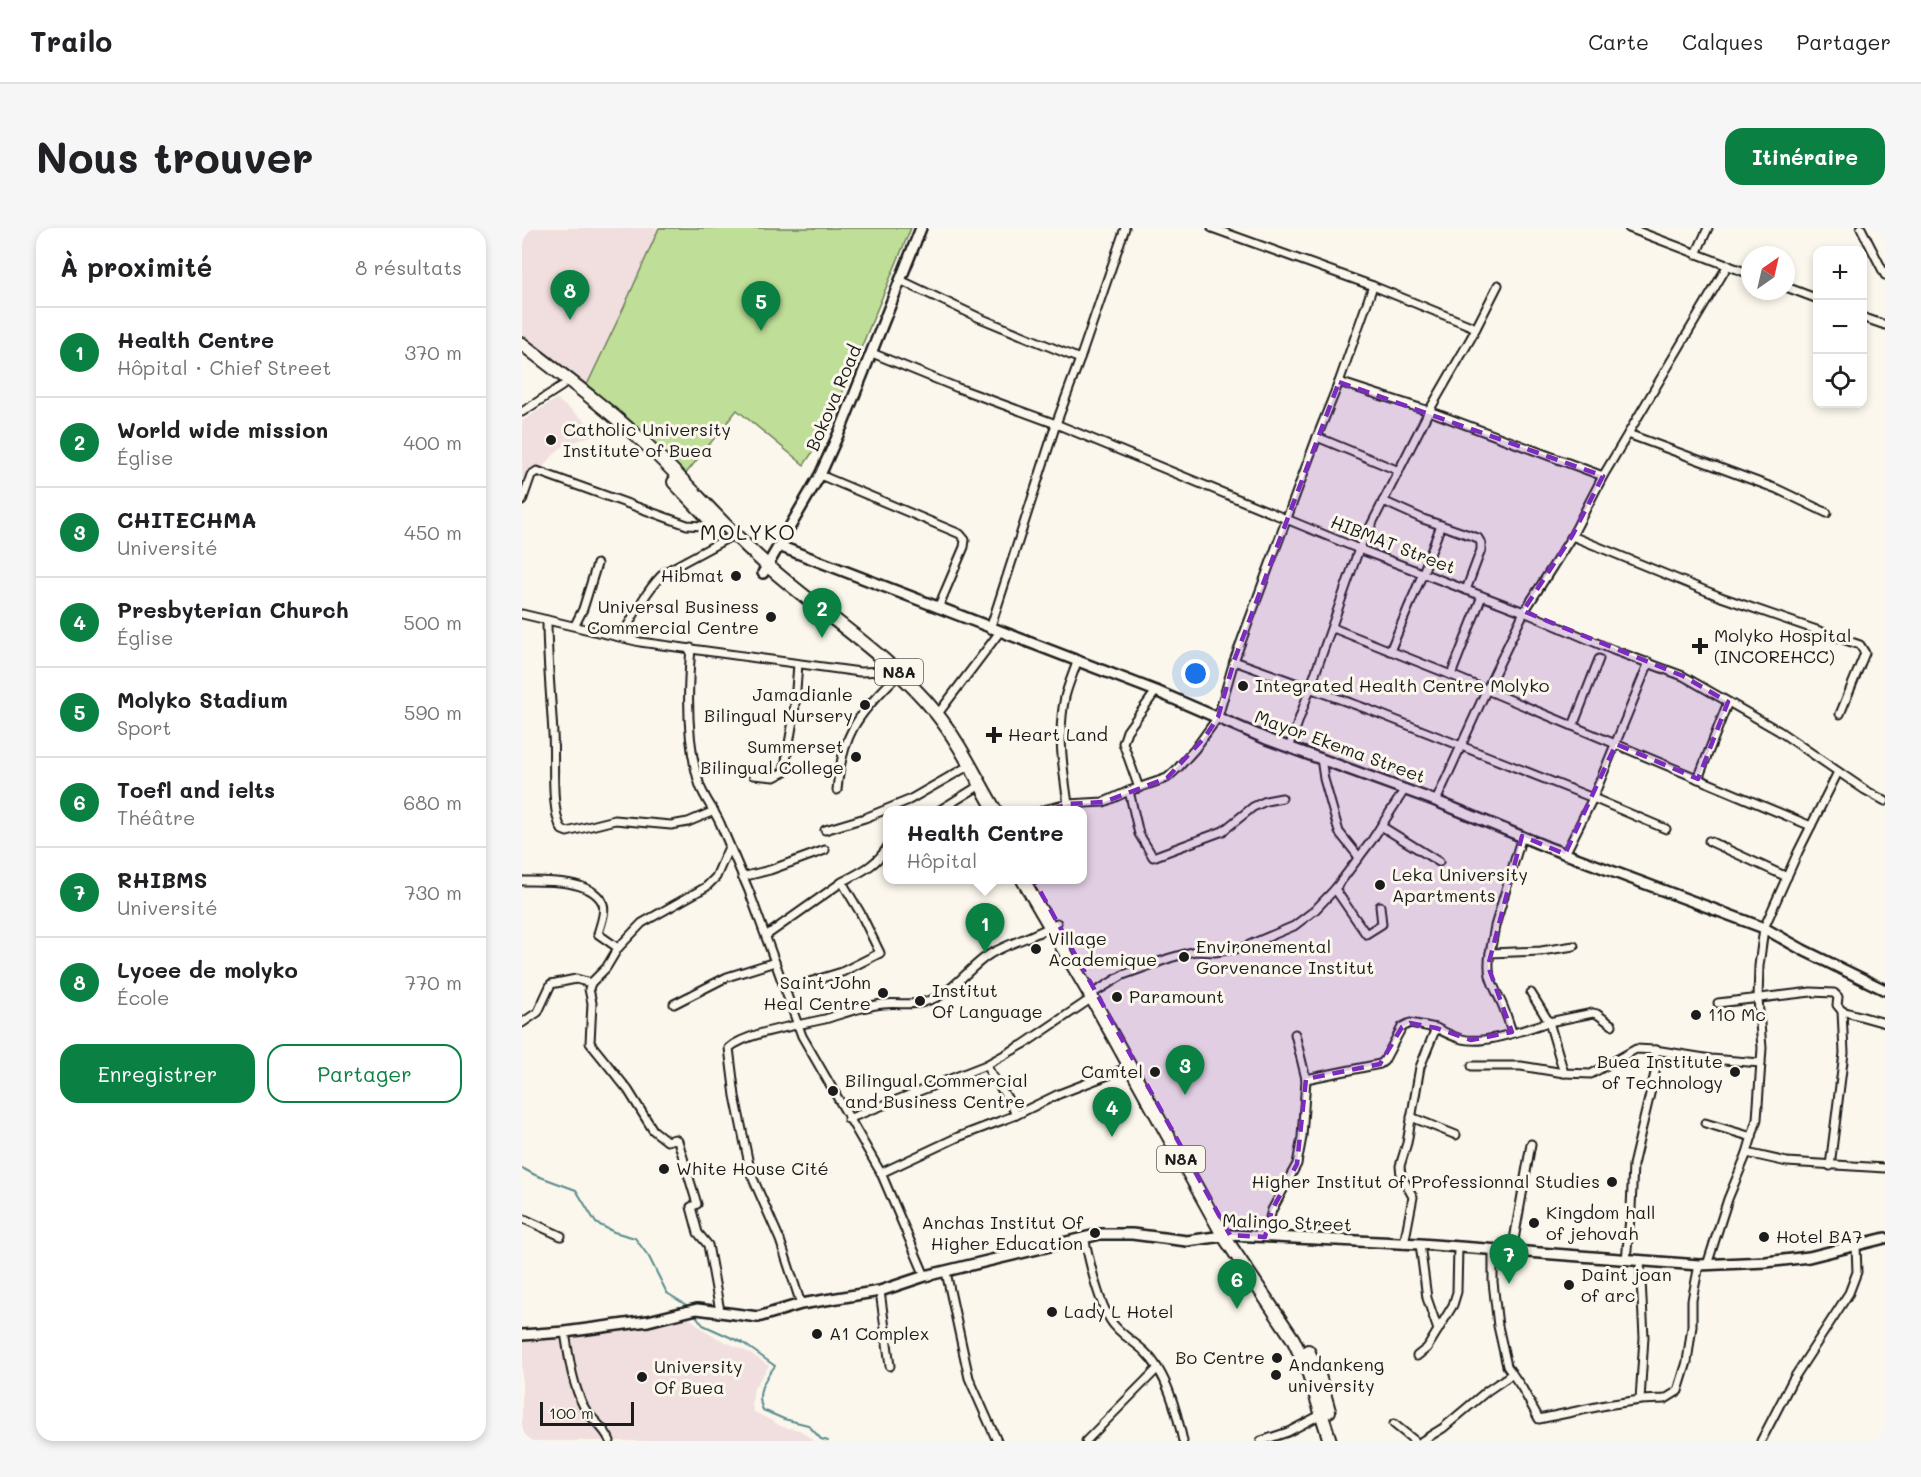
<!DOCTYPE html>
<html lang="fr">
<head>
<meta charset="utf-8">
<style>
	body { margin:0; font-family:Mali,sans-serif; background:#f6f6f6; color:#202124 }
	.controls { position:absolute; right:18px; top:18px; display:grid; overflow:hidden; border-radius:12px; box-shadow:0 3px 9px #0003 }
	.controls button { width:54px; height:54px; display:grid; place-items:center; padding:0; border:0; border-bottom:2px solid #e0e0e0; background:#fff; color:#202124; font:30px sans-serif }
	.compass { position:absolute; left:1219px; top:18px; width:54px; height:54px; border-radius:50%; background:#fff; box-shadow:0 3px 9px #0003; rotate:34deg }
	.scale { position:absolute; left:18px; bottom:15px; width:94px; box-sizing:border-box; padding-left:6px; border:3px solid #1c1c1c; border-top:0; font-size:16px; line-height:21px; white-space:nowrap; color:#1c1c1c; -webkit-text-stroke:4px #fbf7ec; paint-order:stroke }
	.you { position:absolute; left:674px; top:446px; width:21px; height:21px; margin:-15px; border:4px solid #fff; border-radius:50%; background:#1a73e8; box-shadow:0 0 0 9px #1a73e833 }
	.badge { display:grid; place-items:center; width:39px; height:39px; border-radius:50%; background:#0b8043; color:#fff; font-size:20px; font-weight:700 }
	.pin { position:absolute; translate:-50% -50px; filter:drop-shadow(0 2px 3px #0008) }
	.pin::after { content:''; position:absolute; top:32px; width:21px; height:18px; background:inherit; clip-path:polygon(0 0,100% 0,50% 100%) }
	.popup { position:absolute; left:361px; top:578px; width:204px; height:78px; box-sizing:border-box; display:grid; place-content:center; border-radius:12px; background:#fff; filter:drop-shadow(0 2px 4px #0005); font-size:20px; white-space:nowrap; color:#757577 }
	.popup b { font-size:22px; color:#202124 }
	.popup::after { content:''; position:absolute; left:50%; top:100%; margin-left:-12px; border:12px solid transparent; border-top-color:#fff }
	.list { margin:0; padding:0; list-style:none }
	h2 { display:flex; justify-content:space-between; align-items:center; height:78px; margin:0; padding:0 24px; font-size:26px }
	h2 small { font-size:20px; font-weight:400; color:#757577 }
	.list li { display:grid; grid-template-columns:39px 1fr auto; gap:18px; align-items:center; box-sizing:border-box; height:90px; padding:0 24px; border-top:2px solid #e0e0e0 }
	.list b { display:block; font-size:22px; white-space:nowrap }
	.list p { margin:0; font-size:20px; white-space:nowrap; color:#757577 }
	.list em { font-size:20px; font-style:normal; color:#757577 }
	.actions { display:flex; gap:12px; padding:18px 24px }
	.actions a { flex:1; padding:14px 0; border:2px solid #0b8043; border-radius:18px; text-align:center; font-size:21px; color:#0b8043 }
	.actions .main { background:#0b8043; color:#fff }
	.icon { flex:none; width:33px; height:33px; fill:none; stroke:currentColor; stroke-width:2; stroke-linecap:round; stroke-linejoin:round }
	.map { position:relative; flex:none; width:1363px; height:1213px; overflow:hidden; border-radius:18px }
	header { display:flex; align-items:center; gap:36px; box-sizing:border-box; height:84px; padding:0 30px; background:#fff; border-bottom:2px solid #e0e0e0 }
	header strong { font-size:28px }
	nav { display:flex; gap:33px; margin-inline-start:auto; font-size:21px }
	.intro { display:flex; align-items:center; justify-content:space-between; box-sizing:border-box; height:144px; padding:0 36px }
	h1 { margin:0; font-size:42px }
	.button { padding:15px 27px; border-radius:18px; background:#0b8043; color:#fff; font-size:21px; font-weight:700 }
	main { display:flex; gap:36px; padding:0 36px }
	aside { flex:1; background:#fff; border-radius:18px; box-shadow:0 3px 9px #0003 }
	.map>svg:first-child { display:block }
</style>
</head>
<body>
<header>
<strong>Trailo</strong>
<nav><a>Carte</a><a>Calques</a><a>Partager</a></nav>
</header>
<div class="intro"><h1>Nous trouver</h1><a class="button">Itinéraire</a></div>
<main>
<aside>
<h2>À proximité<small>8 résultats</small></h2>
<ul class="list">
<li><span class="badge">1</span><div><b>Health Centre</b><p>Hôpital · Chief Street</p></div><em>370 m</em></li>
<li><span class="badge">2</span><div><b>World wide mission</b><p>Église</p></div><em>400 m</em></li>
<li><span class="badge">3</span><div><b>CHITECHMA</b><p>Université</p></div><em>450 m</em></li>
<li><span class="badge">4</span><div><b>Presbyterian Church</b><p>Église</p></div><em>500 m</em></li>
<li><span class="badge">5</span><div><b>Molyko Stadium</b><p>Sport</p></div><em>590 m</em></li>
<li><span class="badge">6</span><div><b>Toefl and ielts</b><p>Théâtre</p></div><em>680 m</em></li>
<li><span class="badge">7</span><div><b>RHIBMS</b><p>Université</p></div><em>730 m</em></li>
<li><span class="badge">8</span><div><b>Lycee de molyko</b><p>École</p></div><em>770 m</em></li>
</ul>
<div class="actions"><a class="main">Enregistrer</a><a>Partager</a></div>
</aside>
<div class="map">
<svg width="1363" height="1213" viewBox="0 0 1363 1213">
	<rect width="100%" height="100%" fill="#fbf7ec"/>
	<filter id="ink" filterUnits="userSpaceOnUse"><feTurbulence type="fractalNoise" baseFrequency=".0167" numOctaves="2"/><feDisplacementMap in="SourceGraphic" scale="12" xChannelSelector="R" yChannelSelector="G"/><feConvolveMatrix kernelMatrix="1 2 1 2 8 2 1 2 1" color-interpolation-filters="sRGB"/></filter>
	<g filter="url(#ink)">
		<g fill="#f1dfdf">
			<polygon points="0,0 137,0 102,79 64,159 0,106"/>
			<polygon points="34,171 78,204 38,220 18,242 10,239 0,262 0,193"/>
			<polygon points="167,1090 189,1107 230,1126 247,1138 232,1160 230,1174 231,1183 261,1199 278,1202 292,1213 0,1213 0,1110 80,1106 147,1096"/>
		</g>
		<polygon fill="#bfde97" stroke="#6e7d5a" stroke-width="1.5" points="137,0 389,0 304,204 282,237 215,182 162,248 64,159 102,79"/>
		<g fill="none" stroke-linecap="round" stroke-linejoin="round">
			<g stroke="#598a8e" stroke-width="2">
				<polyline points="0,940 13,947 54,962 74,995 92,1004 113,1010 127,1029 145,1065 169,1080"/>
				<path d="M172,1085L181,1097L221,1115L253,1138C242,1152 233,1165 241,1182L262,1191L286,1197L299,1211L306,1213"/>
			</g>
			<g stroke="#1c1c1c" stroke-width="11">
				<g id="street">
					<polyline points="690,0 851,58"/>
					<polyline points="1107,0 1228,46"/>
					<polyline points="1339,0 1363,47"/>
					<polyline points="1174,26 1186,0"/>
					<polyline points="378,52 458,90 558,131"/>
					<polyline points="1264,59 1296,71"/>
					<polyline points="1340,89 1363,97"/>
					<polyline points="350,125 436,160 534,196 837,321 1002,384 1091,422 1161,448 1257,503 1343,562 1363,573"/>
					<polyline points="817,154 907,183 1081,248"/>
					<polyline points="0,184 40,158"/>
					<polyline points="1106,206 1255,261 1305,285"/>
					<polyline points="795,209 877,243"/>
					<polyline points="298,247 438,306 443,312 442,319 416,380"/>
					<polyline points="0,273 9,247 15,243 165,297 196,299"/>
					<polyline points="861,273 901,291 956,310 959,315 959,322 944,362"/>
					<polyline points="1050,308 1199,369 1338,417 1343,425 1318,486"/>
					<polyline points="0,386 118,414 338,444 364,443"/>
					<path d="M25,392C25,430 29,468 31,506C33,531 28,582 40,602L45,604L93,592L149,597L166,594L192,583"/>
					<polyline points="53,397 61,381 75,336"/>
					<polyline points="811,400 929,447 1289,598"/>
					<polyline points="468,401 534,196 558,131 603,0"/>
					<path d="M99,409C113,386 124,362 143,344L206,310"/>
					<path d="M169,420C165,465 164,515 178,558C183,571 192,582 198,595C208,618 217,640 227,663L280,808L359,945L403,1048"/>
					<polyline points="868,423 901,345 919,297"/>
					<polyline points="712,433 848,482 1071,570 1043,626"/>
					<polyline points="1127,434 1071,570 1144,601"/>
					<polyline points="929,447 960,368"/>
					<polyline points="415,487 477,405"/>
					<polyline points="1051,498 1077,431"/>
					<polyline points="767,520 837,321 907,183 949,110 976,57"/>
					<polyline points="799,530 802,551 817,604 837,629"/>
					<polyline points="231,547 252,549 262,544 272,487 276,436"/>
					<polyline points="1176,551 1206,474"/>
					<polyline points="617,560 601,515 605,503 634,463"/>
					<path d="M315,562C320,508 334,488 372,451"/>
					<polyline points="607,563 617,606 631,629 701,603 731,579 744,573 760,570"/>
					<polyline points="914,573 964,463 1002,384 1050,308 1081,248 1206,37"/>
					<path d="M546,576C541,541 535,504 543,469C546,457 551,446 555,434"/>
					<polyline points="418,582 452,561"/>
					<polyline points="521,582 546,576 582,574 607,563 645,550 656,540 673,521 696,489 712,433 795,209 817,154 851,58 954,100"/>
					<polyline points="859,598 917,634"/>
					<polyline points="303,602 343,590 387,572 441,541"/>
					<polyline points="1187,613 1265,649"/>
					<polyline points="220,649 248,642 303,622"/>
					<path d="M0,653C22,653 68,651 80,674C85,682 78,697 76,706L96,720"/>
					<polyline points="813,661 844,706 860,696 858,678"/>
					<polyline points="245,707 320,654"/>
					<polyline points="968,725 973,698 1000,608"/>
					<path d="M264,761L320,744L358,725L339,686L320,654C339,644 355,637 366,618"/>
					<polyline points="573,764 601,747 648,730 673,723 693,724 720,720 772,698 793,682 813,661 850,612 883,561"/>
					<polyline points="1009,765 1027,794 1071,785 1075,786 1090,797"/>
					<polyline points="1196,775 1289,764 1312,765 1316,769 1315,777 1320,783 1363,795"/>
					<polyline points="152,776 205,749 253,734"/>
					<polyline points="0,795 16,784 29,756 54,751 69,755"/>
					<path d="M990,804C987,795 984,785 980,776C971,756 964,748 968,725L1019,723L1052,718"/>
					<polyline points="1133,822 1189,831 1239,835"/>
					<polyline points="464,837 502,816 570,770"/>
					<polyline points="950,838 999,838 1042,845 1069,846 1114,821 1133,822 1133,845 1111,937 1109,980 1104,1032"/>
					<polyline points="784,851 858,836 862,833 880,799 888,795 914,800"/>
					<polyline points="889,889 934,907"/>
					<path d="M326,891L464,837C473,854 487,869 494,887"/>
					<polyline points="1183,895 1230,909"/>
					<polyline points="1225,925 1265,934 1363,940"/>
					<polyline points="1308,938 1322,825 1320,783"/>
					<polyline points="359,945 436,909 494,887 537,866 607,839"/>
					<polyline points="0,990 39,1008"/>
					<path d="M562,1009C568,1034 575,1071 589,1093C596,1105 613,1114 623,1124C645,1145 655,1185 661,1213"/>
					<polyline points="743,1009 750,982 775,936 780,909 784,851 773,806"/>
					<path d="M882,1016L891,969L879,947L878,938L885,915L898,839L914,800C922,804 931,809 940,811C965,817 1003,801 1027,794L1042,845"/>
					<polyline points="971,1022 971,1054 976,1098 985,1138 1000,1160 1017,1191 1084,1177 1118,1172 1143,1171 1156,1163 1165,1134 1170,1098 1170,1072 1177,1037"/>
					<polyline points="990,1023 1009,916"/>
					<polyline points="1118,1033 1122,1109 1118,1172"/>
					<polyline points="1185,1037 1206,971 1225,925 1235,891 1240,820 1236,771 1237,738 1242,700 1276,624 1316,544"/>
					<polyline points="424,1044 447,1150 475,1213"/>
					<polyline points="358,1063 368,1138"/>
					<path d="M279,1076L258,1012L229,946L213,868L207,820C225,804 279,797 303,791C323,785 341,778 361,776C375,774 389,778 402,774C431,767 444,741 468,726C489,714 514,708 535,695"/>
					<polyline points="198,1083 186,1017 176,1005 169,979 175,976 156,913 153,911 145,913 131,902 106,862 68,815 70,775 67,761 69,755 84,740 96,720 120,695 184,659 194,649 207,619"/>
					<polyline points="916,1102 931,1077 935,1064 936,1019"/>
					<path d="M43,1104C47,1129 50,1156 62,1179C69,1192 83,1199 88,1213"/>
					<polyline points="895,1128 905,1120 916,1102 905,1070 898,1016"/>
					<polyline points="872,1196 893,1213"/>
					<polyline points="564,1213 635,1141"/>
					<polyline points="739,1213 766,1204 800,1186"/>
					<polyline points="900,1213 921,1200 965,1163 990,1146"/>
					<polyline points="1239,1213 1270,1153 1327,1065 1335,1044 1334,1018"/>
				</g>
			</g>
			<g stroke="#1c1c1c" stroke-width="14">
				<g id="secondary">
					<polyline points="257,318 634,463 747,512 914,573 1025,619 1242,700 1281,722 1363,762"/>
					<polyline points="241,345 298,247 320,198 399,0"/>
					<polyline points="0,1107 43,1104 126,1093 175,1081 236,1089 279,1076 358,1063 403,1048 578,1006 610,1006 665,1013 708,1007 898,1016 1177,1037 1244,1034 1287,1029 1363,1010"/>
				</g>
			</g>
			<g stroke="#1c1c1c" stroke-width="16">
				<g id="highway">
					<path d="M0,116C43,149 87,182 127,219C168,258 204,301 246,338C303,388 366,426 414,485C438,515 454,550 473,582"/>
					<polyline points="152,254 189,293"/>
					<polyline points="501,652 570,770 701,1007 771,1111 786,1143 808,1213"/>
					<polyline points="786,1123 796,1144 807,1183"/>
				</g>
			</g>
			<use href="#street" stroke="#fbf7ec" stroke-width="7"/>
			<use href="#secondary" stroke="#fbf7ec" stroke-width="9"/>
			<use href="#highway" stroke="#fbf7ec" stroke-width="12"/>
		</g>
	</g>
	<path fill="#7b2cbf" fill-opacity="0.2" stroke="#7b2cbf" stroke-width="4.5" stroke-dasharray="12 8" stroke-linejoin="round" d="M817,154L1081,248L1050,308L1001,383L1161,448L1206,474L1176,551L1094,516L1043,626L1000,608L966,738L990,804L949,812L914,800L888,795L880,799L858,836L784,851L775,936L750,982L743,1009L708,1007L481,596L546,576L582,574L645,550L683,509L696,489L712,433Z"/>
	<g fill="#1c1c1c" stroke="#fbf7ec" stroke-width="2">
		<circle cx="29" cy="212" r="6"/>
		<circle cx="214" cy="348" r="6"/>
		<circle cx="249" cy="389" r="6"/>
		<path d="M1175 409h6v6h6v6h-6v6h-6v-6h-6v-6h6z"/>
		<circle cx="721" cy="458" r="6"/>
		<circle cx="343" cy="477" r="6"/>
		<path d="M469 498h6v6h6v6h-6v6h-6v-6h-6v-6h6z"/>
		<circle cx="334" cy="529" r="6"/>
		<circle cx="858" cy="657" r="6"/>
		<circle cx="514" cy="721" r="6"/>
		<circle cx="662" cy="729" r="6"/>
		<circle cx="361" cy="765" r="6"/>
		<circle cx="595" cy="769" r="6"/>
		<circle cx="398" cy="773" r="6"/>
		<circle cx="1174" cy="787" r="6"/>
		<circle cx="633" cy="844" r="6"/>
		<circle cx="1213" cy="844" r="6"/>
		<circle cx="311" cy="863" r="6"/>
		<circle cx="142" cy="941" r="6"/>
		<circle cx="1090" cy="954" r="6"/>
		<circle cx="1012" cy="995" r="6"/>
		<circle cx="573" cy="1005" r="6"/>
		<circle cx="1242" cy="1009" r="6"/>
		<circle cx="1047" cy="1057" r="6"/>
		<circle cx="530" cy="1084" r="6"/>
		<circle cx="295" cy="1106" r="6"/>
		<circle cx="755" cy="1130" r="6"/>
		<circle cx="754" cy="1147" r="6"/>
		<circle cx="120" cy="1149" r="6"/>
	</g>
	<g text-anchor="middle" stroke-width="6" stroke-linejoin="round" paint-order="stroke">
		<g fill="#fbf7ec" stroke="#5f5e5a" stroke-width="1.5">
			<rect x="353" y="431" width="48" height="26" rx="4.5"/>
			<rect x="635" y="918" width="48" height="26" rx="4.5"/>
		</g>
		<g font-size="16" font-weight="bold" fill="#1c1c1c">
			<text x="377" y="450">N8A</text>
			<text x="659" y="937">N8A</text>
		</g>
		<g font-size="18" fill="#1c1c1c" stroke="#fbf7ec">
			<text transform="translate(312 170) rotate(-67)" y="6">Bokova Road</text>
			<text transform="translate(871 317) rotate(21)" y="6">HIBMAT Street</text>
			<text transform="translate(818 519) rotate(20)" y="6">Mayor Ekema Street</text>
			<text transform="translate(765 995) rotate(2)" y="6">Malingo Street</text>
		</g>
		<g font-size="18" fill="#1c1c1c" stroke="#fbf7ec" text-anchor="start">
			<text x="41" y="208">Catholic University<tspan x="41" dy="21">Institute of Buea</tspan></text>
			<text x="202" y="354" text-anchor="end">Hibmat</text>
			<text x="237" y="385" text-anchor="end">Universal Business<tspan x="237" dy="21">Commercial Centre</tspan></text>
			<text x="1192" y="414">Molyko Hospital<tspan x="1192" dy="21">(INCOREHCC)</tspan></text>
			<text x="733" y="464">Integrated Health Centre Molyko</text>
			<text x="331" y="473" text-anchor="end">Jamadianle<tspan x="331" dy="21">Bilingual Nursery</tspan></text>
			<text x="486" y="513">Heart Land</text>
			<text x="322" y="525" text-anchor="end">Summerset<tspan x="322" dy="21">Bilingual College</tspan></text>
			<text x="870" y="653">Leka University<tspan x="870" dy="21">Apartments</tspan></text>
			<text x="526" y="717">Village<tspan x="526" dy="21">Academique</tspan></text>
			<text x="674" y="725">Environemental<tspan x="674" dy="21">Gorvenance Institut</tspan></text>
			<text x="349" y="761" text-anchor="end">Saint John<tspan x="349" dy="21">Heal Centre</tspan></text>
			<text x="410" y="769">Institut<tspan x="410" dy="21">Of Language</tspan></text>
			<text x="607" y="775">Paramount</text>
			<text x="1186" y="793">110 Mc</text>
			<text x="1201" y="840" text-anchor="end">Buea Institute<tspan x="1201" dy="21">of Technology</tspan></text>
			<text x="621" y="850" text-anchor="end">Camtel</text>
			<text x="323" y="859">Bilingual Commercial<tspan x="323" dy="21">and Business Centre</tspan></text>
			<text x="154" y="947">White House Cité</text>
			<text x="1078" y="960" text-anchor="end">Higher Institut of Professionnal Studies</text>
			<text x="1024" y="991">Kingdom hall<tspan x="1024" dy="21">of jehovah</tspan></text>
			<text x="561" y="1001" text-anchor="end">Anchas Institut Of<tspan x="561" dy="21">Higher Education</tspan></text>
			<text x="1254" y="1015">Hotel BA7</text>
			<text x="1059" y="1053">Daint joan<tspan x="1059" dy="21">of arc</tspan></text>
			<text x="542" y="1090">Lady L Hotel</text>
			<text x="307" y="1112">A1 Complex</text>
			<text x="743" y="1136" text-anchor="end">Bo Centre</text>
			<text x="766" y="1143">Andankeng<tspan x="766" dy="21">university</tspan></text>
			<text x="132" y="1145">University<tspan x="132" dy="21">Of Buea</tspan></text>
		</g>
		<g font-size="21" letter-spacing="1.5" fill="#1c1c1c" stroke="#fbf7ec">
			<text x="226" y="312">MOLYKO</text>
		</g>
	</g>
</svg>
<div class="controls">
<button>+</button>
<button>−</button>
<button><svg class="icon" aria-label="locate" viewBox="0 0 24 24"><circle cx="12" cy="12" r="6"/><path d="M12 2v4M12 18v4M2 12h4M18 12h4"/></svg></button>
</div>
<svg class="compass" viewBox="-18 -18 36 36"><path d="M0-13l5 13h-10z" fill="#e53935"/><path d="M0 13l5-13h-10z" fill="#757577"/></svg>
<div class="scale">100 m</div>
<div class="you"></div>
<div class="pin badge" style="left:463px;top:725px">1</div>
<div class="popup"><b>Health Centre</b>Hôpital</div>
<div class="pin badge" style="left:300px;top:410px">2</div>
<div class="pin badge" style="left:663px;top:867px">3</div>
<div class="pin badge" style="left:590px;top:909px">4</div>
<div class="pin badge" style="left:239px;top:103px">5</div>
<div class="pin badge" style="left:715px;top:1081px">6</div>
<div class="pin badge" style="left:987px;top:1056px">7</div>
<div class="pin badge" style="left:48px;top:92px">8</div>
</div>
</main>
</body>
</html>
